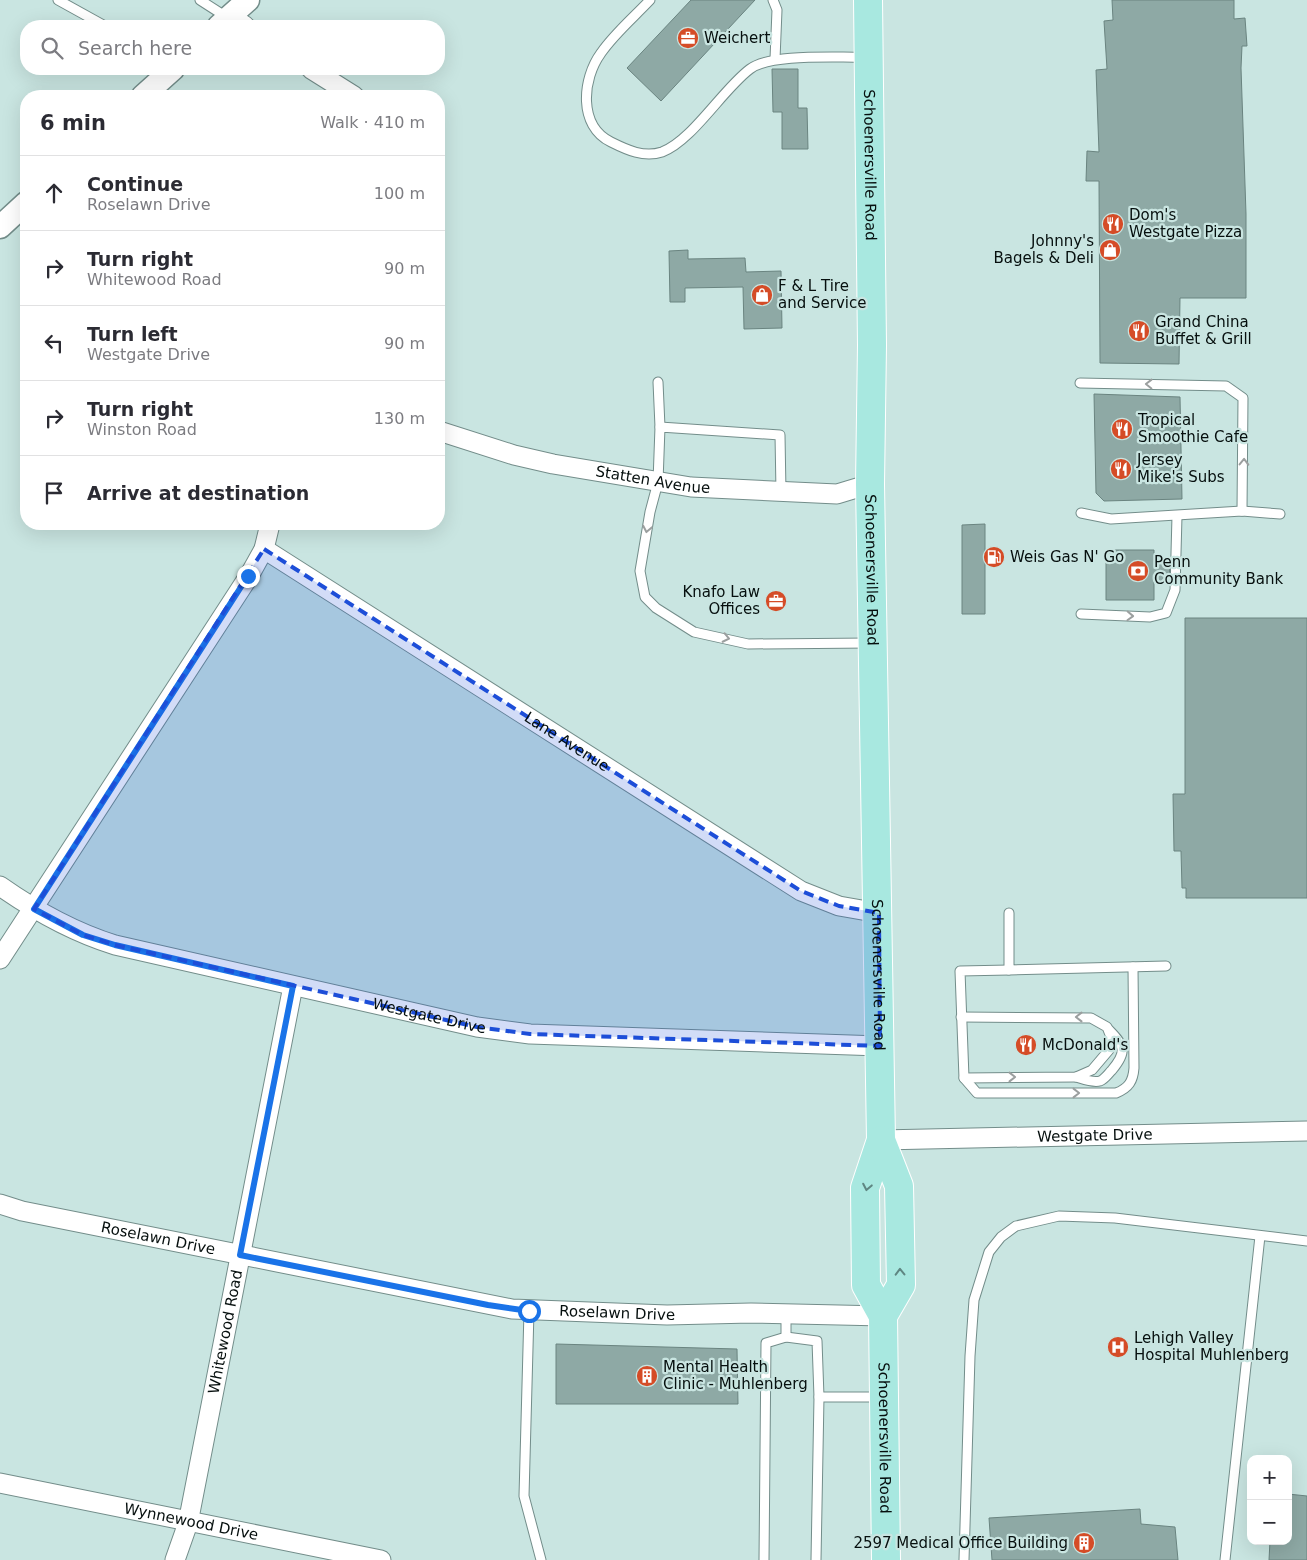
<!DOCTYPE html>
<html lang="en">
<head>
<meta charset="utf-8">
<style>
	body { margin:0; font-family:"DejaVu Sans",sans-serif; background:#f2f2f3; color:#2b2b33 }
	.controls { position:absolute; right:15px; bottom:15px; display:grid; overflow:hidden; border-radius:10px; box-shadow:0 5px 20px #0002 }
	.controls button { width:45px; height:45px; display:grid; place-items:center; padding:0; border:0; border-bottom:1px solid #e1e1e2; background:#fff; color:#2b2b33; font:25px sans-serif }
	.stop { position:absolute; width:15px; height:15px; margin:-11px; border:4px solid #1a73e8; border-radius:50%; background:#fff }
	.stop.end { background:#1a73e8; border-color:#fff; box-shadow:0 1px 5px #0008 }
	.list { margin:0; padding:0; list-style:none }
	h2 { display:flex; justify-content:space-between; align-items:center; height:65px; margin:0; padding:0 20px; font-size:21px }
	h2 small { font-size:16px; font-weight:400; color:#7c7c81 }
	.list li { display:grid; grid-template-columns:32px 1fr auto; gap:15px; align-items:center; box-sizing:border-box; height:75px; padding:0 20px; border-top:1px solid #e1e1e2 }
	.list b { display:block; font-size:19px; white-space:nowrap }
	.list p { margin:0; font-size:16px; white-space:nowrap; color:#7c7c81 }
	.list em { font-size:16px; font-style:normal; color:#7c7c81 }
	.icon { flex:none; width:28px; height:28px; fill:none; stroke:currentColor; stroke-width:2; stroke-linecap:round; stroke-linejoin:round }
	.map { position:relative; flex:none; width:1307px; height:1560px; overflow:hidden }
	.search { position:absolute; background:#fff; box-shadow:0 5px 20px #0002; left:20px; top:20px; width:425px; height:55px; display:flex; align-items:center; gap:12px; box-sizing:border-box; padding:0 18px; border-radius:20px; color:#7c7c81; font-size:19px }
	.panel { position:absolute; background:#fff; box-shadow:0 5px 20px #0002; left:20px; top:90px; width:425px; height:440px; border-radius:20px }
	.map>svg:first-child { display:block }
</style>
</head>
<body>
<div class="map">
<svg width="1307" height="1560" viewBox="0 0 1307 1560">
	<rect width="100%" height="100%" fill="#c9e5e1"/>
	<g fill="#8ea9a5" stroke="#6a8480">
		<polygon points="691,0 755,0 661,101 627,68"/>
		<polygon points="1112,0 1234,0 1234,19 1245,18 1247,46 1242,46 1241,68 1246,214 1246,298 1180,298 1179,364 1100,363 1099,181 1086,181 1087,151 1099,152 1096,70 1107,69 1104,21 1113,20"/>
		<polygon points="772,69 798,69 798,108 807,108 808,149 782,149 782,112 773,112"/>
		<polygon points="688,250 688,259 745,258 746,272 781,271 782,328 744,329 743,287 685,288 685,302 670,302 669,251"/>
		<polygon points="1094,394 1180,397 1182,499 1104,501 1096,493"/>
		<polygon points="985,524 985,614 962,614 962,525"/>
		<polygon points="1106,550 1154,550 1154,561 1170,561 1169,582 1154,582 1154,600 1106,600"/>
		<polygon points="1185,618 1307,618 1307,898 1186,898 1186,888 1182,888 1181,851 1174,851 1173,794 1185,794"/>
		<polygon points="556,1344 737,1349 738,1404 556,1404"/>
		<polygon points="1288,1494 1307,1496 1307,1560 1269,1560 1270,1541 1288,1541"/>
		<polygon points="1140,1509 1141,1524 1175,1527 1178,1560 992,1560 989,1518"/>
	</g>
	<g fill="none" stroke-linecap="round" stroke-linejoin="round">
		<g stroke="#738d8a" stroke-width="11">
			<g id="service">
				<polyline points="58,0 105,26"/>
				<polyline points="200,0 228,18"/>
				<path d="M650,0C634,17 614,34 601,53C582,79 578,126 611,142C627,150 644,158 662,152C692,141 723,89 750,69C771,53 838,58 866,57"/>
				<polyline points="773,0 777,10 775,59"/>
				<polyline points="658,382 660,427"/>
				<polyline points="1080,383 1226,386 1243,398 1242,511"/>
				<polyline points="781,492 780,435 660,427 658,482 650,512 640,571 645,597 656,608 694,632 748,644 870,643"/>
				<polyline points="1081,513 1111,519 1242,511 1280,514"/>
				<polyline points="1081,614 1150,617 1166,613 1175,590 1177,516"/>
				<polyline points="1009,913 1009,970 1166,966"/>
				<path d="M1009,970L960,971L964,1078L977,1093H1116C1129,1088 1133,1081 1134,1068L1133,967"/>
				<polyline points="961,1017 1091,1018 1107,1027 1111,1037 1109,1050 1092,1070 1076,1077 964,1078"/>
				<path d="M1076,1077C1083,1079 1092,1083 1100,1081C1105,1079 1108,1074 1112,1070C1127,1052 1125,1046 1109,1030"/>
				<polyline points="529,1311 524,1496 541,1560"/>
				<polyline points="786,1337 817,1341 819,1397 816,1560"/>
				<polyline points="819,1397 881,1397"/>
				<polyline points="764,1560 766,1343 786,1337 786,1314"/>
				<polyline points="964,1560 970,1356 974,1300 989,1252 1001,1237 1016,1226 1059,1216 1115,1218 1307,1241"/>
				<polyline points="1225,1560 1260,1236"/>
			</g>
		</g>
		<g stroke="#738d8a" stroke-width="21">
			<g id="minor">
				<polyline points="230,16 245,26"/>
				<polyline points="311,69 354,96"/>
				<path id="s1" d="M439,431L514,455L553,464L691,487L837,494L870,484"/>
				<path id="s2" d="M264,549L801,891L839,906L879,913"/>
				<path id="s3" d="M0,886C37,912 73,932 115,945L477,1027L530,1034L880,1046"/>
				<polyline points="0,959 249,576 264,549 270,524"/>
				<path id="s4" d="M881,1140L1307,1131"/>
				<path id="s5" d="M0,1204L22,1211L512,1309L667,1315L751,1313L883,1316"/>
				<path id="s6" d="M0,1483L381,1560"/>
				<path id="s7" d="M175,1560L188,1523L293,986"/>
			</g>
		</g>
		<g stroke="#738d8a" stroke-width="25">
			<g id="tertiary">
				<polyline points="219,26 248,0"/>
				<polyline points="143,96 173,69"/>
				<polyline points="0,227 26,203"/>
			</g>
		</g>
		<g stroke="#fff" stroke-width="30">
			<g id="primary">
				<path id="s8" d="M868,0L872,345L870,484L881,1140L865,1188L866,1285L883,1316L886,1560"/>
				<polyline points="881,1140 899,1186 901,1285 883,1316"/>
			</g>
		</g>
		<use href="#service" stroke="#fff" stroke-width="9"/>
		<use href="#minor" stroke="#fff" stroke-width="19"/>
		<use href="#tertiary" stroke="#fff" stroke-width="22"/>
		<use href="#primary" stroke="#a8e8e0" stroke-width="28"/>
	</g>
	<defs><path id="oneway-chevron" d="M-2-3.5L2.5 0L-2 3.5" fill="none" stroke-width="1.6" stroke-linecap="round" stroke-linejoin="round" transform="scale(1.25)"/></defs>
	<g stroke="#9b9f9f">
		<use href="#oneway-chevron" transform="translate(1149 384) rotate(-179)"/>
		<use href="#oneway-chevron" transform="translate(1244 462) rotate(-89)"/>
		<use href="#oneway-chevron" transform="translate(647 529) rotate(101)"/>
		<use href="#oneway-chevron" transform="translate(1130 616) rotate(2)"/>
		<use href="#oneway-chevron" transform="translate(726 638) rotate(12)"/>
		<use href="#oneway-chevron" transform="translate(1079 1017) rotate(-180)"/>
		<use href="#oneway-chevron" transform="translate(1012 1077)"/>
		<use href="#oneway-chevron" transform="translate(1076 1093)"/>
	</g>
	<g stroke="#5f8682">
		<use href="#oneway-chevron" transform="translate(867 1187) rotate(101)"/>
		<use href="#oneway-chevron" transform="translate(900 1272) rotate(-91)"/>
	</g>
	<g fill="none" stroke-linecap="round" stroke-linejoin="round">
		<polyline stroke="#1a73e8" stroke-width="6" points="248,576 34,909 83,935 115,945 293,986 240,1255 488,1305 529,1311"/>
	</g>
	<path fill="#1d4ed8" fill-opacity="0.2" stroke="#1d4ed8" stroke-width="4" stroke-dasharray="10 6" stroke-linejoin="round" d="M264,549L801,891L839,906L879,913L880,1046L530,1034L477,1027L115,945L83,935L34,909Z"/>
	<defs>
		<g id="office-disc" transform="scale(1.125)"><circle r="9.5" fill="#d54c27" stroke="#c9e5e1"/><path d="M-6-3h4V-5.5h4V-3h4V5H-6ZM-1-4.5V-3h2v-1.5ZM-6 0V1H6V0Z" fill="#fff"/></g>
		<g id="restaurant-disc" transform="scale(1.125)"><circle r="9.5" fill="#d54c27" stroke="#c9e5e1"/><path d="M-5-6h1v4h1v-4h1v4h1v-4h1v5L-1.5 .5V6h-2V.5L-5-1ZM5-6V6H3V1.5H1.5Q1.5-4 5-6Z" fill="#fff"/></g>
		<g id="shop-disc" transform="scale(1.125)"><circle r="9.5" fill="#d54c27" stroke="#c9e5e1"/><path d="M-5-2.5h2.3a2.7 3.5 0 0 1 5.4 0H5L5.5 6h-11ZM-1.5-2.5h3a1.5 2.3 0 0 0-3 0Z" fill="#fff"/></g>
		<g id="fuel-disc" transform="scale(1.125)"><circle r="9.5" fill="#d54c27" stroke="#c9e5e1"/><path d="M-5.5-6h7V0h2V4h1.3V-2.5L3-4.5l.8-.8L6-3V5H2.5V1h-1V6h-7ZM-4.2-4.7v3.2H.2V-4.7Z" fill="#fff"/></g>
		<g id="bank-disc" transform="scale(1.125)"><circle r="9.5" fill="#d54c27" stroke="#c9e5e1"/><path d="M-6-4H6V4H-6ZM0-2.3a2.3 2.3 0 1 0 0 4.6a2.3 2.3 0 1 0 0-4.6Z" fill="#fff"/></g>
		<g id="hospital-disc" transform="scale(1.125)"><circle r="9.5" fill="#d54c27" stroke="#c9e5e1"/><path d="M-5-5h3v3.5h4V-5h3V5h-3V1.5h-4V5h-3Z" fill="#fff"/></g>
		<g id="building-disc" transform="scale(1.125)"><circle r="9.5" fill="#d54c27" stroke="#c9e5e1"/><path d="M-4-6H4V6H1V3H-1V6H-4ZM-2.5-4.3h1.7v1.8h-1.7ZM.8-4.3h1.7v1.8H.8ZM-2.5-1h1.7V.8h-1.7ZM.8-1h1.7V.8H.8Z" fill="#fff"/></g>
	</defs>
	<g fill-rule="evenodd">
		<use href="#office-disc" x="688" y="38"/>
		<use href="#restaurant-disc" x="1113" y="224"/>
		<use href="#shop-disc" x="1110" y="250"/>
		<use href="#shop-disc" x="762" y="295"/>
		<use href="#restaurant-disc" x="1139" y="331"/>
		<use href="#restaurant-disc" x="1122" y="429"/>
		<use href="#restaurant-disc" x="1121" y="469"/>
		<use href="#fuel-disc" x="994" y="557"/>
		<use href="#bank-disc" x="1138" y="571"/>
		<use href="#office-disc" x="776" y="601"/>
		<use href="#restaurant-disc" x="1026" y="1045"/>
		<use href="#hospital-disc" x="1118" y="1347"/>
		<use href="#building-disc" x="647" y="1376"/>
		<use href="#building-disc" x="1084" y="1543"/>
	</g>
	<g text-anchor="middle" stroke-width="4.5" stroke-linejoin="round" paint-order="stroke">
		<g font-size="15" fill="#060f0e" stroke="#c9e5e1" text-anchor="start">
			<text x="704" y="43">Weichert</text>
			<text x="1129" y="220">Dom's<tspan x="1129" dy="17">Westgate Pizza</tspan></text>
			<text x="1094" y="246" text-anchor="end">Johnny's<tspan x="1094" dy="17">Bagels &amp; Deli</tspan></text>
			<text x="778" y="291">F &amp; L Tire<tspan x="778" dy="17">and Service</tspan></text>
			<text x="1155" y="327">Grand China<tspan x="1155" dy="17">Buffet &amp; Grill</tspan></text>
			<text x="1138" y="425">Tropical<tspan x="1138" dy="17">Smoothie Cafe</tspan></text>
			<text x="1137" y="465">Jersey<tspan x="1137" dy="17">Mike's Subs</tspan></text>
			<text x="1010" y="562">Weis Gas N' Go</text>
			<text x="1154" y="567">Penn<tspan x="1154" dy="17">Community Bank</tspan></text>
			<text x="760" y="597" text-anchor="end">Knafo Law<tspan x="760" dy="17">Offices</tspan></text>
			<text x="1042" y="1050">McDonald's</text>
			<text x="1134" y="1343">Lehigh Valley<tspan x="1134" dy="17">Hospital Muhlenberg</tspan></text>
			<text x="663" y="1372">Mental Health<tspan x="663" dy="17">Clinic - Muhlenberg</tspan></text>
			<text x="1068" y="1548" text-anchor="end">2597 Medical Office Building</text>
		</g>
		<g font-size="15" fill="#060f0e" stroke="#c9e5e1">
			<text dy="5" stroke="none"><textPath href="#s8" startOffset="165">Schoenersville Road</textPath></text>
			<text dy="5" stroke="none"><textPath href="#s1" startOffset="220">Statten Avenue</textPath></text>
			<text dy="5" stroke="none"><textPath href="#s8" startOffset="570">Schoenersville Road</textPath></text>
			<text dy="5" stroke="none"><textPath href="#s2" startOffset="359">Lane Avenue</textPath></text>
			<text dy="5" stroke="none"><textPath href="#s8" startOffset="975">Schoenersville Road</textPath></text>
			<text dy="5" stroke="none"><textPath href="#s3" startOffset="452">Westgate Drive</textPath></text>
			<text dy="5" stroke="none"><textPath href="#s4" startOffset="214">Westgate Drive</textPath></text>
			<text dy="5" stroke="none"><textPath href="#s5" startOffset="162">Roselawn Drive</textPath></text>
			<text dy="5" stroke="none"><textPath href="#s5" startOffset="628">Roselawn Drive</textPath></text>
			<text dy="5" stroke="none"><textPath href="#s7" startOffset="234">Whitewood Road</textPath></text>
			<text dy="5" stroke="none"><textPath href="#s8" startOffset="1445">Schoenersville Road</textPath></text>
			<text dy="5" stroke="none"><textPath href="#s6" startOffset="195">Wynnewood Drive</textPath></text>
		</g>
	</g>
</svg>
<div class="controls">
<button>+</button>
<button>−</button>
</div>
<div class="stop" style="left:529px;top:1311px"></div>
<div class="stop end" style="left:248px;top:576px"></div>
<div class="search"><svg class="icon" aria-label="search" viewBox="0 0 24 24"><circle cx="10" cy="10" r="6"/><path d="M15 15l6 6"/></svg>Search here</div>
<section class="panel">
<h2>6 min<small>Walk · 410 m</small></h2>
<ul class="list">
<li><svg class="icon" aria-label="ahead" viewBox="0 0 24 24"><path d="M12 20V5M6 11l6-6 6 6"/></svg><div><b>Continue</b><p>Roselawn Drive</p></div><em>100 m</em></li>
<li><svg class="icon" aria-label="right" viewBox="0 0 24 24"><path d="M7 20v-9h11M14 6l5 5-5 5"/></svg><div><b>Turn right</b><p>Whitewood Road</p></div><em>90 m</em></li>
<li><svg class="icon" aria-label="left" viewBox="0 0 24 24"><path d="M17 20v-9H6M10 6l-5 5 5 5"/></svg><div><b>Turn left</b><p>Westgate Drive</p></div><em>90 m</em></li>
<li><svg class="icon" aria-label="right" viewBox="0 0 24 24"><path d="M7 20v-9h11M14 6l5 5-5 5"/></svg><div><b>Turn right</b><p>Winston Road</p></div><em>130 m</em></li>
<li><svg class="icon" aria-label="arrive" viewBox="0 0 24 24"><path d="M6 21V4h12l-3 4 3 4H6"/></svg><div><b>Arrive at destination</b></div></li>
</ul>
</section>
</div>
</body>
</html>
